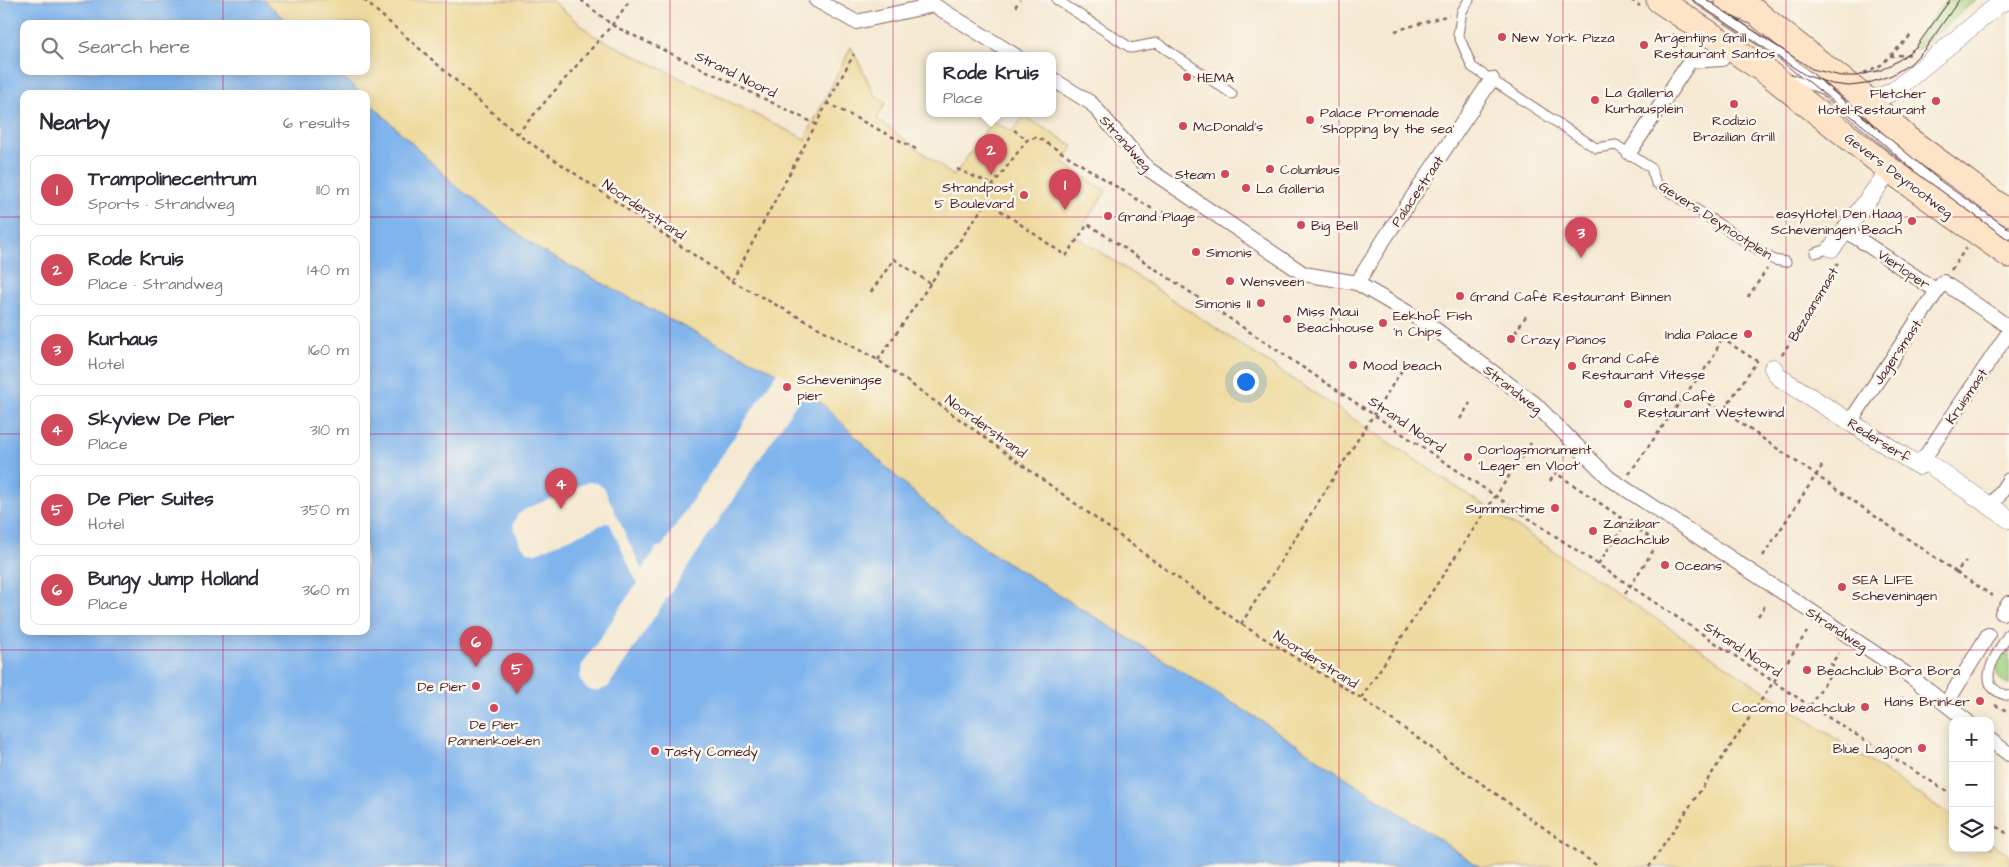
<!DOCTYPE html>
<html lang="en">
<head>
<meta charset="utf-8">
<style>
	body { margin:0; font-family:"Architects Daughter",sans-serif; background:#f2f2f3; color:#2b2b33 }
	.controls { position:absolute; right:15px; bottom:15px; display:grid; overflow:hidden; border-radius:10px; box-shadow:0 2px 12px #0003 }
	.controls button { width:45px; height:45px; display:grid; place-items:center; padding:0; border:0; border-bottom:1px solid #e1e1e2; background:#fff; color:#2b2b33; font:25px sans-serif }
	.you { position:absolute; left:1245px; top:381px; width:18px; height:18px; margin:-12px; border:4px solid #fff; border-radius:50%; background:#1a73e8; box-shadow:0 0 0 8px #1a73e833 }
	.badge { display:grid; place-items:center; width:32px; height:32px; border-radius:50%; background:#d1495b; color:#fff; font-size:16px; font-weight:700 }
	.pin { position:absolute; translate:-50% -41px; filter:drop-shadow(0 1px 2px #0008) }
	.pin::after { content:''; position:absolute; top:26px; width:18px; height:15px; background:inherit; clip-path:polygon(0 0,100% 0,50% 100%) }
	.popup { position:absolute; left:926px; top:52px; width:130px; height:65px; box-sizing:border-box; display:grid; place-content:center; border-radius:10px; background:#fff; filter:drop-shadow(0 1px 4px #0005); font-size:16px; white-space:nowrap; color:#7c7c81 }
	.popup b { font-size:19px; color:#2b2b33 }
	.popup::after { content:''; position:absolute; left:50%; top:100%; margin-left:-10px; border:10px solid transparent; border-top-color:#fff }
	.list { margin:0; padding:0; list-style:none }
	h2 { display:flex; justify-content:space-between; align-items:center; height:65px; margin:0; padding:0 20px; font-size:21px }
	h2 small { font-size:16px; font-weight:400; color:#7c7c81 }
	.list li { display:grid; grid-template-columns:32px 1fr auto; gap:15px; align-items:center; box-sizing:border-box; height:70px; margin:0 10px 10px; padding:0 10px; border:1px solid #e1e1e2; border-radius:10px }
	.list b { display:block; font-size:19px; white-space:nowrap }
	.list p { margin:0; font-size:16px; white-space:nowrap; color:#7c7c81 }
	.list em { font-size:16px; font-style:normal; color:#7c7c81 }
	.icon { flex:none; width:28px; height:28px; fill:none; stroke:currentColor; stroke-width:2; stroke-linecap:round; stroke-linejoin:round }
	.map { position:relative; flex:none; width:2009px; height:867px; overflow:hidden }
	.search { position:absolute; background:#fff; box-shadow:0 2px 12px #0003; left:20px; top:20px; width:350px; height:55px; display:flex; align-items:center; gap:12px; box-sizing:border-box; padding:0 18px; border-radius:10px; color:#7c7c81; font-size:19px }
	.panel { position:absolute; background:#fff; box-shadow:0 2px 12px #0003; left:20px; top:90px; width:350px; height:545px; border-radius:10px }
	.map>svg:first-child { display:block }
</style>
</head>
<body>
<div class="map">
<svg width="2009" height="867" viewBox="0 0 2009 867">
	<rect width="100%" height="100%" fill="#fbf7ec"/>
	<filter id="ink" filterUnits="userSpaceOnUse"><feTurbulence type="fractalNoise" baseFrequency=".02" numOctaves="2"/><feDisplacementMap in="SourceGraphic" scale="10" xChannelSelector="R" yChannelSelector="G"/><feConvolveMatrix kernelMatrix="1 2 1 2 8 2 1 2 1" color-interpolation-filters="sRGB"/></filter>
	<filter id="wash" filterUnits="userSpaceOnUse"><feTurbulence type="fractalNoise" baseFrequency=".0096" numOctaves="4" result="noise"/><feDisplacementMap in="SourceGraphic" scale="20" xChannelSelector="R" yChannelSelector="G"/><feGaussianBlur stdDeviation="1.12" result="paint"/><feColorMatrix in="noise" values="0 0 0 0 0 0 0 0 0 0 0 0 0 0 0 0 0 1.4 0 .05"/><feComposite in="paint" operator="in"/></filter>
	<g filter="url(#wash)">
		<rect width="100%" height="100%" fill="#f5e9d3"/>
		<g fill="#a5d787" stroke="#787b59">
			<polygon points="1946,0 1976,0 1918,49 1912,46"/>
			<polygon points="2009,638 2009,686 1998,677 1995,662"/>
		</g>
		<polygon fill="#eeda9e" stroke="#9c7c64" points="264,0 551,0 593,35 805,139 851,47 875,95 886,102 877,119 954,176 992,121 1012,132 1024,116 1073,146 1063,163 1106,191 1076,236 1623,597 1953,817 1953,848 1990,848 1990,842 2009,854 2009,867 1480,867 1255,717 987,550 933,510 887,468 825,406 808,394 770,369 703,337 540,250 459,189 366,99 366,94 361,94 338,71 366,71 366,24 289,24"/>
		<polygon fill="#7fb4ed" stroke="#646a8c" points="0,0 264,0 289,24 24,24 24,71 338,71 361,94 24,94 24,631 366,631 366,99 459,189 540,250 703,337 770,369 808,394 825,406 887,468 933,510 987,550 1255,717 1480,867 0,867"/>
		<polygon fill="#f5e9d3" points="778,371 806,389 608,687 598,691 592,691 585,687 580,680 582,665 637,583 610,524 606,523 536,553 528,552 520,544 513,524 517,515 526,509 576,487 588,482 597,483 604,488 642,570 657,547 662,546"/>
	</g>
	<g filter="url(#ink)">
		<g fill="none" stroke-linecap="round" stroke-linejoin="round">
			<g stroke="#866666" stroke-width="11">
				<g id="service">
					<polyline points="1057,0 1131,48 1157,43 1232,94"/>
					<polyline points="1469,0 1462,11 1458,34 1472,67 1596,148 1616,145 1651,168 1656,183 1774,260 1786,262"/>
					<polyline points="1699,0 1787,59 1922,172 2009,234"/>
					<polyline points="1789,79 1820,88"/>
					<polyline points="1815,253 1832,248"/>
					<path d="M2009,633C1998,652 1970,687 2009,696"/>
				</g>
			</g>
			<g stroke="#866666" stroke-width="16">
				<g id="pedestrian">
					<polyline points="816,0 856,22 934,5 1016,56"/>
					<polyline points="1052,79 1091,103 1148,169 1304,274 1357,283 1431,326 1534,403 1609,478 1911,677 1967,721"/>
					<polyline points="1629,153 1690,61 1722,59"/>
					<polyline points="1845,230 1937,291"/>
					<polyline points="1357,283 1385,238 1492,79"/>
					<polyline points="1850,422 1943,282 2009,327"/>
					<polyline points="1923,460 2009,332"/>
					<polyline points="1992,506 2009,480"/>
					<polyline points="2002,613 2009,603"/>
					<polyline points="1946,704 1988,635"/>
					<polyline points="1990,740 2009,754"/>
				</g>
			</g>
			<g stroke="#866666" stroke-width="19">
				<g id="minor">
					<polyline points="1866,99 1881,97 1895,90 1999,4 2009,0"/>
					<polyline points="1832,248 1890,170"/>
					<polyline points="1773,368 1779,377 1919,466 1923,460 2009,519"/>
				</g>
			</g>
			<g stroke="#866666" stroke-width="27">
				<g id="secondary">
					<polyline points="1659,0 1768,73 1890,170 2009,255"/>
					<polyline points="1727,0 1757,13 1764,19 1866,99 1906,138 2009,213"/>
				</g>
			</g>
			<g stroke="#866666" stroke-width="2.5" stroke-dasharray="4 4" stroke-linecap="butt">
				<polyline points="364,0 517,134 732,281 878,360 1241,624 1361,698 1599,867"/>
				<polyline points="581,0 612,25 816,124 854,54"/>
				<polyline points="1631,0 1640,6"/>
				<polyline points="1015,7 1020,0"/>
				<polyline points="1395,31 1449,15"/>
				<polyline points="1673,34 1682,49"/>
				<polyline points="1890,56 1912,54"/>
				<polyline points="1864,73 1881,65 1912,34"/>
				<polyline points="827,103 918,150"/>
				<polyline points="1014,130 1027,140"/>
				<polyline points="517,134 612,25 630,0"/>
				<polyline points="957,169 993,185"/>
				<polyline points="987,201 1066,256 1088,224 1810,706 1953,795"/>
				<polyline points="1951,270 1966,248"/>
				<polyline points="732,281 816,124"/>
				<polyline points="871,292 894,259 931,284"/>
				<polyline points="1748,297 1767,269"/>
				<polyline points="1326,327 1332,318"/>
				<polyline points="1515,333 1528,313"/>
				<polyline points="1721,338 1757,361 1723,411"/>
				<polyline points="1782,355 1838,263"/>
				<polyline points="878,360 987,201 993,185 1027,140 1037,137 1154,210 1181,216"/>
				<polyline points="1687,392 1723,411 1956,572 1966,561"/>
				<polyline points="1460,419 1470,403"/>
				<polyline points="1562,463 1556,473 1658,543 1623,597"/>
				<polyline points="1629,474 1687,392 1711,361 1725,332"/>
				<polyline points="1550,481 1556,473"/>
				<polyline points="1763,556 1822,466"/>
				<polyline points="1598,564 1629,519 1639,525 1640,523"/>
				<polyline points="1956,572 1996,598"/>
				<polyline points="1758,616 1766,604"/>
				<polyline points="1241,624 1407,362"/>
				<polyline points="1361,698 1531,443"/>
				<polyline points="1898,704 1903,697"/>
				<polyline points="1995,705 2009,712"/>
				<polyline points="1810,706 1835,667 1831,664 1839,653"/>
				<polyline points="1990,822 2009,835"/>
				<polyline points="1649,867 1807,632"/>
			</g>
			<use href="#service" stroke="#fff" stroke-width="9"/>
			<use href="#pedestrian" stroke="#fff" stroke-width="14"/>
			<use href="#minor" stroke="#fff" stroke-width="18"/>
			<use href="#secondary" stroke="#fee4c6" stroke-width="25"/>
			<g stroke="#4a1f2b" stroke-width="1">
				<polyline points="1692,0 1805,75 1832,84 1849,86 1866,84 1892,75 1910,64 1925,49 1959,0"/>
				<polyline points="1707,0 1812,69 1841,76 1856,76 1881,70 1899,60 1916,47 1950,0"/>
				<polyline points="1804,78 1866,128 1914,171 2009,240"/>
				<polyline points="1823,83 1939,180 2009,229"/>
			</g>
		</g>
	</g>
	<path fill="none" stroke="#c2185b" stroke-width="1" stroke-opacity="0.55" d="M223,0V24M446,0V867M670,0V867M893,0V867M1116,0V867M1339,0V867M1563,0V867M1786,0V867M223,71V94M0,217H24M366,217H2009M0,434H24M366,434H2009M223,631V867M0,650H2009"/>
	<g fill="#d1495b" stroke="#fbf7ec" stroke-width="2">
		<circle cx="1502" cy="37" r="5"/>
		<circle cx="1644" cy="45" r="5"/>
		<circle cx="1187" cy="77" r="5"/>
		<circle cx="1595" cy="100" r="5"/>
		<circle cx="1936" cy="101" r="5"/>
		<circle cx="1734" cy="104" r="5"/>
		<circle cx="1310" cy="120" r="5"/>
		<circle cx="1183" cy="126" r="5"/>
		<circle cx="1270" cy="169" r="5"/>
		<circle cx="1225" cy="174" r="5"/>
		<circle cx="1246" cy="188" r="5"/>
		<circle cx="1024" cy="195" r="5"/>
		<circle cx="1108" cy="216" r="5"/>
		<circle cx="1912" cy="221" r="5"/>
		<circle cx="1301" cy="225" r="5"/>
		<circle cx="1196" cy="252" r="5"/>
		<circle cx="1230" cy="281" r="5"/>
		<circle cx="1460" cy="296" r="5"/>
		<circle cx="1261" cy="303" r="5"/>
		<circle cx="1287" cy="319" r="5"/>
		<circle cx="1383" cy="323" r="5"/>
		<circle cx="1748" cy="334" r="5"/>
		<circle cx="1511" cy="339" r="5"/>
		<circle cx="1353" cy="365" r="5"/>
		<circle cx="1572" cy="366" r="5"/>
		<circle cx="787" cy="387" r="5"/>
		<circle cx="1628" cy="404" r="5"/>
		<circle cx="1468" cy="457" r="5"/>
		<circle cx="1555" cy="508" r="5"/>
		<circle cx="1593" cy="531" r="5"/>
		<circle cx="1665" cy="565" r="5"/>
		<circle cx="1842" cy="587" r="5"/>
		<circle cx="1807" cy="670" r="5"/>
		<circle cx="476" cy="686" r="5"/>
		<circle cx="1980" cy="701" r="5"/>
		<circle cx="1865" cy="707" r="5"/>
		<circle cx="494" cy="708" r="5"/>
		<circle cx="1922" cy="748" r="5"/>
		<circle cx="655" cy="751" r="5"/>
	</g>
	<g text-anchor="middle" stroke-width="5" stroke-linejoin="round" paint-order="stroke">
		<g font-size="14" fill="#4a1f2b" stroke="#fbf7ec" text-anchor="start">
			<text x="1512" y="42">New York Pizza</text>
			<text x="1654" y="42">Argentijns Grill<tspan x="1654" dy="16">Restaurant Santos</tspan></text>
			<text x="1197" y="82">HEMA</text>
			<text x="1605" y="97">La Galleria<tspan x="1605" dy="16">Kurhausplein</tspan></text>
			<text x="1926" y="98" text-anchor="end">Fletcher<tspan x="1926" dy="16">Hotel-Restaurant</tspan></text>
			<text x="1320" y="117">Palace Promenade<tspan x="1320" dy="16">'Shopping by the sea'</tspan></text>
			<text x="1734" y="125" text-anchor="middle">Rodizio<tspan x="1734" dy="16">Brazilian Grill</tspan></text>
			<text x="1193" y="131">McDonald's</text>
			<text x="1280" y="174">Columbus</text>
			<text x="1215" y="179" text-anchor="end">Steam</text>
			<text x="1014" y="192" text-anchor="end">Strandpost<tspan x="1014" dy="16">5 Boulevard</tspan></text>
			<text x="1256" y="193">La Galleria</text>
			<text x="1902" y="218" text-anchor="end">easyHotel Den Haag<tspan x="1902" dy="16">Scheveningen Beach</tspan></text>
			<text x="1118" y="221">Grand Plage</text>
			<text x="1311" y="230">Big Bell</text>
			<text x="1206" y="257">Simonis</text>
			<text x="1240" y="286">Wensveen</text>
			<text x="1470" y="301">Grand Café Restaurant Binnen</text>
			<text x="1251" y="308" text-anchor="end">Simonis II</text>
			<text x="1297" y="316">Miss Maui<tspan x="1297" dy="16">Beachhouse</tspan></text>
			<text x="1393" y="320">Eekhof Fish<tspan x="1393" dy="16">'n Chips</tspan></text>
			<text x="1738" y="339" text-anchor="end">India Palace</text>
			<text x="1521" y="344">Crazy Pianos</text>
			<text x="1582" y="363">Grand Café<tspan x="1582" dy="16">Restaurant Vitesse</tspan></text>
			<text x="1363" y="370">Mood beach</text>
			<text x="797" y="384">Scheveningse<tspan x="797" dy="16">pier</tspan></text>
			<text x="1638" y="401">Grand Café<tspan x="1638" dy="16">Restaurant Westewind</tspan></text>
			<text x="1478" y="454">Oorlogsmonument<tspan x="1478" dy="16">'Leger en Vloot'</tspan></text>
			<text x="1545" y="513" text-anchor="end">Summertime</text>
			<text x="1603" y="528">Zanzibar<tspan x="1603" dy="16">Beachclub</tspan></text>
			<text x="1675" y="570">Oceans</text>
			<text x="1852" y="584">SEA LIFE<tspan x="1852" dy="16">Scheveningen</tspan></text>
			<text x="1817" y="675">Beachclub Bora Bora</text>
			<text x="466" y="691" text-anchor="end">De Pier</text>
			<text x="1970" y="706" text-anchor="end">Hans Brinker</text>
			<text x="1855" y="712" text-anchor="end">Cocomo beachclub</text>
			<text x="494" y="729" text-anchor="middle">De Pier<tspan x="494" dy="16">Pannenkoeken</tspan></text>
			<text x="1912" y="753" text-anchor="end">Blue Lagoon</text>
			<text x="665" y="756">Tasty Comedy</text>
		</g>
		<g font-size="14" fill="#4a1f2b" stroke="#fbf7ec">
			<text transform="translate(736 74) rotate(26)" y="5">Strand Noord</text>
			<text transform="translate(1126 143) rotate(48)" y="5">Strandweg</text>
			<text transform="translate(1899 175) rotate(37)" y="5">Gevers Deynootweg</text>
			<text transform="translate(1417 191) rotate(-56)" y="5">Palacestraat</text>
			<text transform="translate(644 209) rotate(34)" y="5">Noorderstrand</text>
			<text transform="translate(1716 220) rotate(33)" y="5">Gevers Deynootplein</text>
			<text transform="translate(1904 269) rotate(34)" y="5">Vierloper</text>
			<text transform="translate(1813 304) rotate(-59)" y="5">Bezaansmast</text>
			<text transform="translate(1897 352) rotate(-56)" y="5">Jagersmast</text>
			<text transform="translate(1513 389) rotate(38)" y="5">Strandweg</text>
			<text transform="translate(1966 396) rotate(-56)" y="5">Kruismast</text>
			<text transform="translate(1407 424) rotate(34)" y="5">Strand Noord</text>
			<text transform="translate(986 426) rotate(36)" y="5">Noorderstrand</text>
			<text transform="translate(1879 440) rotate(32)" y="5">Rederserf</text>
			<text transform="translate(1837 629) rotate(33)" y="5">Strandweg</text>
			<text transform="translate(1743 649) rotate(33)" y="5">Strand Noord</text>
			<text transform="translate(1316 659) rotate(32)" y="5">Noorderstrand</text>
		</g>
	</g>
</svg>
<div class="controls">
<button>+</button>
<button>−</button>
<button><svg class="icon" aria-label="layers" viewBox="0 0 24 24"><path d="M12 4l9 5-9 5-9-5zM3 14l9 5 9-5"/></svg></button>
</div>
<div class="you"></div>
<div class="pin badge" style="left:1065px;top:210px">1</div>
<div class="pin badge" style="left:991px;top:175px">2</div>
<div class="popup"><b>Rode Kruis</b>Place</div>
<div class="pin badge" style="left:1581px;top:258px">3</div>
<div class="pin badge" style="left:561px;top:509px">4</div>
<div class="pin badge" style="left:517px;top:694px">5</div>
<div class="pin badge" style="left:476px;top:667px">6</div>
<div class="search"><svg class="icon" aria-label="search" viewBox="0 0 24 24"><circle cx="10" cy="10" r="6"/><path d="M15 15l6 6"/></svg>Search here</div>
<section class="panel">
<h2>Nearby<small>6 results</small></h2>
<ul class="list">
<li><span class="badge">1</span><div><b>Trampolinecentrum</b><p>Sports · Strandweg</p></div><em>110 m</em></li>
<li><span class="badge">2</span><div><b>Rode Kruis</b><p>Place · Strandweg</p></div><em>140 m</em></li>
<li><span class="badge">3</span><div><b>Kurhaus</b><p>Hotel</p></div><em>160 m</em></li>
<li><span class="badge">4</span><div><b>Skyview De Pier</b><p>Place</p></div><em>310 m</em></li>
<li><span class="badge">5</span><div><b>De Pier Suites</b><p>Hotel</p></div><em>350 m</em></li>
<li><span class="badge">6</span><div><b>Bungy Jump Holland</b><p>Place</p></div><em>360 m</em></li>
</ul>
</section>
</div>
</body>
</html>
